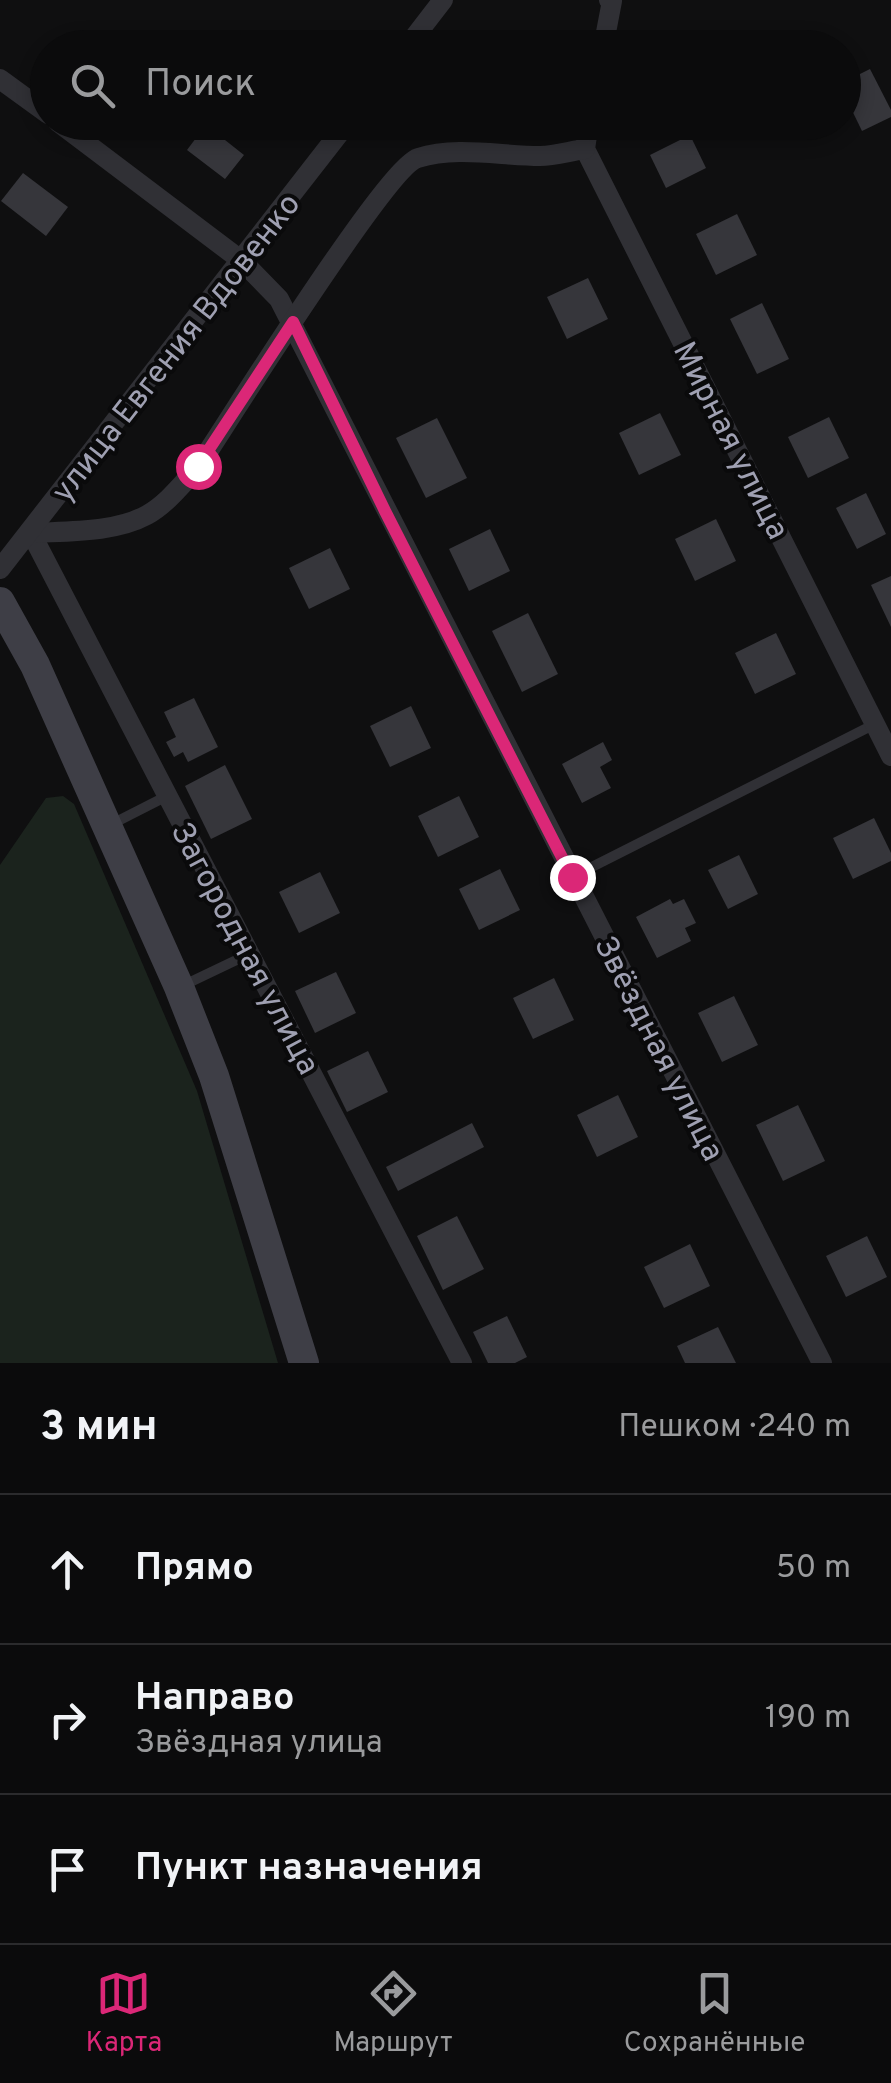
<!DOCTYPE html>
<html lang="ru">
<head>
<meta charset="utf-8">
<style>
	body { margin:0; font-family:Overpass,sans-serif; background:#19191a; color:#f1f3f6 }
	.stop { position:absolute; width:30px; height:30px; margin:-22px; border:8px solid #db2777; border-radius:50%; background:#fff }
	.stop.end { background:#db2777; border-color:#fff; box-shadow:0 2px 10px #0008 }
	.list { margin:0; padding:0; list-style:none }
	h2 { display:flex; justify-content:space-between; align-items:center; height:130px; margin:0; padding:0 40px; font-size:42px }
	h2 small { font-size:32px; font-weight:400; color:#9a9b9d }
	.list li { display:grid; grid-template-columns:65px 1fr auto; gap:30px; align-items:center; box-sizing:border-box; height:150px; padding:0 40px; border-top:2px solid #2b2b2d }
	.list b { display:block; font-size:38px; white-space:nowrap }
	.list p { margin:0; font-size:32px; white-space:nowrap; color:#9a9b9d }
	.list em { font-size:32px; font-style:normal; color:#9a9b9d }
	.icon { flex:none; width:55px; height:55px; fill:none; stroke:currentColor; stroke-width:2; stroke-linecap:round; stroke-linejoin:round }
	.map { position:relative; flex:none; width:891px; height:1363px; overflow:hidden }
	.search { position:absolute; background:#0b0b0c; box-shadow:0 5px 15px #0003; left:30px; right:30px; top:30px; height:110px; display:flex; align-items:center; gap:25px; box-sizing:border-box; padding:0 35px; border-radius:55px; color:#9a9b9d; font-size:38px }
	.sheet { height:580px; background:#0b0b0c }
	nav { display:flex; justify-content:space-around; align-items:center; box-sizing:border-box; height:140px; border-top:2px solid #2b2b2d; background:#0b0b0c; font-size:28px; color:#9a9b9d }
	nav a { display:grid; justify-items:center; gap:5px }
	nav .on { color:#db2777 }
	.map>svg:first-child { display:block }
</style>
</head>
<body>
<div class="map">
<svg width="891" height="1363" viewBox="0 0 891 1363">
	<rect width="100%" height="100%" fill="#0f0f10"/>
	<polygon fill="#1b231d" points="63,796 74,804 197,1091 278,1363 0,1363 0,865 46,798"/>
	<g fill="#36363b">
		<polygon points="870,69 891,110 891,117 862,131 844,94 844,82"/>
		<polygon points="208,122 217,122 230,133 225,140 244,155 225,179 187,150"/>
		<polygon points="690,135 706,168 666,188 650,155"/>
		<polygon points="23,173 68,207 46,236 1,201"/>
		<polygon points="737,214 757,255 716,275 696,234"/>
		<polygon points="588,278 608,319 567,339 547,297"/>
		<polygon points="762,303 789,359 757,374 730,319"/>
		<polygon points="660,413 681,455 639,475 619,433"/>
		<polygon points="829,417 849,458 808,478 788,437"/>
		<polygon points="437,418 467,478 426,498 396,438"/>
		<polygon points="866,493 886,534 857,549 836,508"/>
		<polygon points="716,519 736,561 695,581 675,539"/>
		<polygon points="490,529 510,571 469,591 449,549"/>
		<polygon points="330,548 350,589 309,609 289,568"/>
		<polygon points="891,576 891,627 871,585"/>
		<polygon points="528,613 558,674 522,692 492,631"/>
		<polygon points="776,633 796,674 755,694 735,653"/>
		<polygon points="194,698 218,747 188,762 183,752 174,757 166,742 176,737 164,712"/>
		<polygon points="411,706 431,748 390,767 370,726"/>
		<polygon points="603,742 612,760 600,767 611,788 582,803 562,764"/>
		<polygon points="225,765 252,819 211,839 185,786"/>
		<polygon points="459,796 479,837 438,857 418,816"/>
		<polygon points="874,818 891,853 891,861 853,879 833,838"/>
		<polygon points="739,855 758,894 728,909 708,870"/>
		<polygon points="500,869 520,910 479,930 459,889"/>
		<polygon points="320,872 340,913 299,933 279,892"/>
		<polygon points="670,899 673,904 684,899 696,923 685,928 691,941 657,958 636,917"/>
		<polygon points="336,972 356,1013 315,1033 295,991"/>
		<polygon points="554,978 574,1020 533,1039 513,998"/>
		<polygon points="734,996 758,1045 722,1062 698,1013"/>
		<polygon points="368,1051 388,1092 347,1112 327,1071"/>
		<polygon points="618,1095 638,1137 597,1157 577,1115"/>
		<polygon points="798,1105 825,1161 783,1181 756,1125"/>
		<polygon points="472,1123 484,1147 398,1191 386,1167"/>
		<polygon points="457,1216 484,1269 443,1290 417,1236"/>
		<polygon points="867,1236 887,1277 846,1297 826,1256"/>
		<polygon points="690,1244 710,1286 664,1308 644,1267"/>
		<polygon points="507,1316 527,1357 515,1363 488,1363 473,1332"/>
		<polygon points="718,1327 736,1363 685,1363 677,1346"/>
	</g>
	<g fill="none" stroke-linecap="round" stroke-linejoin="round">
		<g stroke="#303035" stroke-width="10">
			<polyline points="110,825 167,796"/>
			<polyline points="572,877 875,724"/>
			<polyline points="182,986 249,954"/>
		</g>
		<g stroke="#303035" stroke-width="20">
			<polyline points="406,48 443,0"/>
			<polyline points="603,48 612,1 609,0"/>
			<polyline points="0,79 48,114"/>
			<polyline points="58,122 242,261 279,299 822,1363"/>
			<polyline points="589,122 585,149 891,756"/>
			<polyline points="31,533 462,1363"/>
			<path d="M31,533C67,531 114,533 147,515C167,504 182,484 198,467C228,422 387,167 418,158C457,146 500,156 540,156C555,156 570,151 585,149"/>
			<polyline points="0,569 348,122"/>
		</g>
		<polyline stroke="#3e3e46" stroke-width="30" points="0,602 35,665 179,987 214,1076 304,1363"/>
	</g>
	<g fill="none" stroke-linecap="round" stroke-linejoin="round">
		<polyline stroke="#db2777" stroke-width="12" points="198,466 293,322 385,511 572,877"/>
	</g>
	<g text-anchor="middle" stroke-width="8" stroke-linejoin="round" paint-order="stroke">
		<g font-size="32" fill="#9fa0b2" stroke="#0a0a0b">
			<text transform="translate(175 347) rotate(-52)" y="11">улица Евгения Вдовенко</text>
			<text transform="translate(732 440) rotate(63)" y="11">Мирная улица</text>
			<text transform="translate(246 948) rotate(62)" y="11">Загородная улица</text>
			<text transform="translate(660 1048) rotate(63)" y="11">Звёздная улица</text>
		</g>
	</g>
</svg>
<div class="stop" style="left:198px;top:466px"></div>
<div class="stop end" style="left:572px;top:877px"></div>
<div class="search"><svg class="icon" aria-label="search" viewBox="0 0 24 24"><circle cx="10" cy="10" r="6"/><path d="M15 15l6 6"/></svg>Поиск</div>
</div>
<section class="sheet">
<h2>3 мин<small>Пешком · 240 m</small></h2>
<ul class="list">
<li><svg class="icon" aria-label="ahead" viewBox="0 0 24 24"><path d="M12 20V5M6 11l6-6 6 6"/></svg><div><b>Прямо</b></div><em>50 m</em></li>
<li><svg class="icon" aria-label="right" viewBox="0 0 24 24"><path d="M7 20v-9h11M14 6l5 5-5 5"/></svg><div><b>Направо</b><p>Звёздная улица</p></div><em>190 m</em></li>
<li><svg class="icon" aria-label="arrive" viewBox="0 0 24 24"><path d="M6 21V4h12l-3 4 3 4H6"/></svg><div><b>Пункт назначения</b></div></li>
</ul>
</section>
<nav>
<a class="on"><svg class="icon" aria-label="map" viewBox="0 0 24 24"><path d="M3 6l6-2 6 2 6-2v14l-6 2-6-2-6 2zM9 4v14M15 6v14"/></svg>Карта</a>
<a><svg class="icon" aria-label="directions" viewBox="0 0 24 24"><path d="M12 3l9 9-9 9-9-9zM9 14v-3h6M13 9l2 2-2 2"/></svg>Маршрут</a>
<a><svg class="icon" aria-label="saved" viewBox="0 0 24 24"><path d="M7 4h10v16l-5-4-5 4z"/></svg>Сохранённые</a>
</nav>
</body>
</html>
